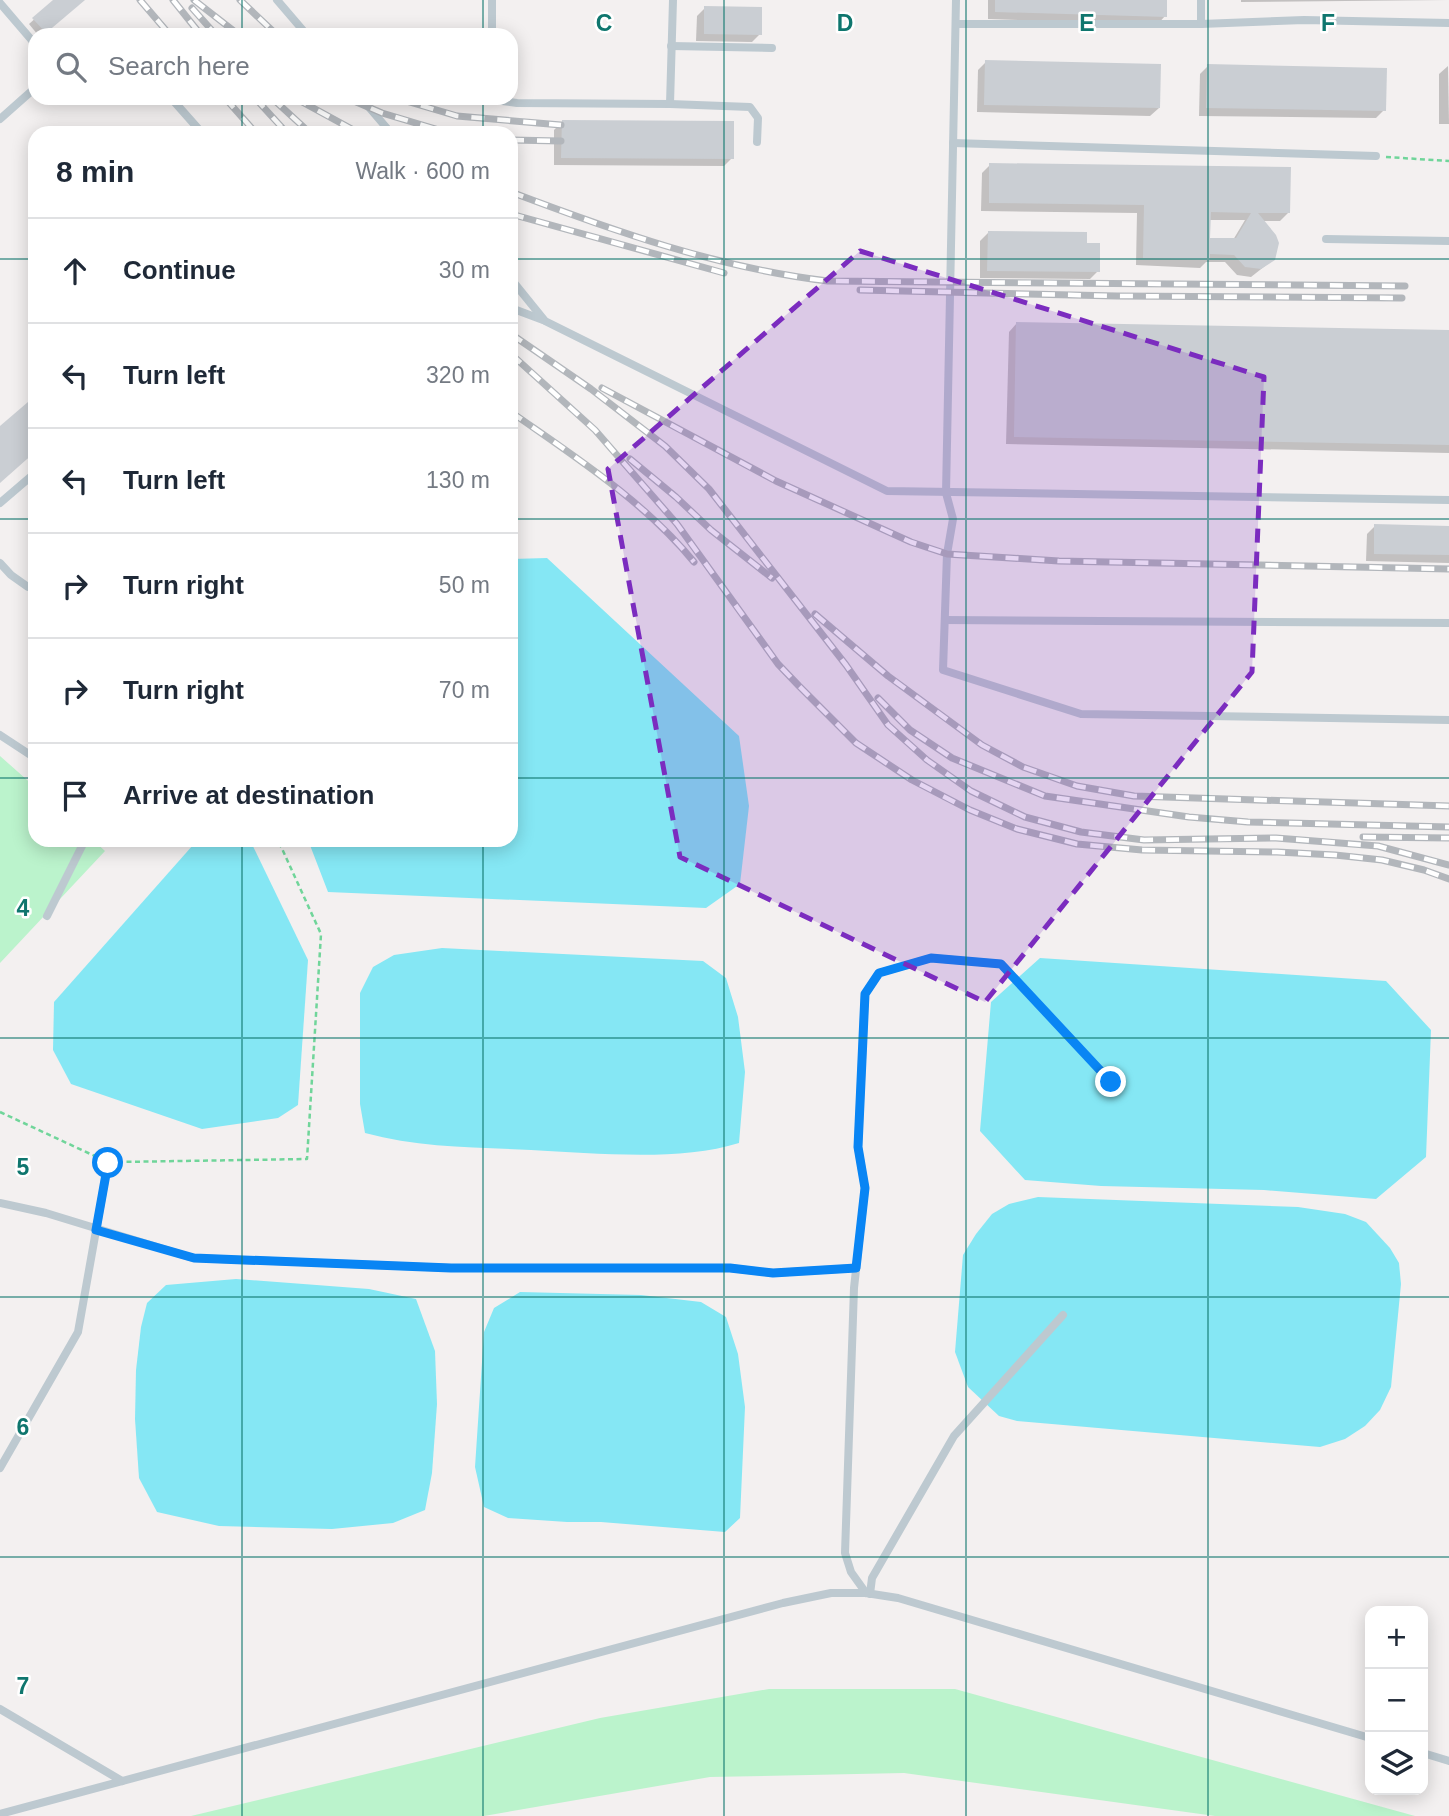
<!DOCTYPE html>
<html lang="en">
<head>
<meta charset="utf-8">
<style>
	body { margin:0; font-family:Arial,sans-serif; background:#f6f6f7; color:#1f2937 }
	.controls { position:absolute; right:21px; bottom:21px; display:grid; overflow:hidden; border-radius:14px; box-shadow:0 4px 18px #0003 }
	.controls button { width:63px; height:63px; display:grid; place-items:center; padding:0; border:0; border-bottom:2px solid #e0e1e3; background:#fff; color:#1f2937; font:35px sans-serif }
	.stop { position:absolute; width:21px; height:21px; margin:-16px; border:5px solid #0985f4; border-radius:50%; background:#fff }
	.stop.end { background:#0985f4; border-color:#fff; box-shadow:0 2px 7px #0008 }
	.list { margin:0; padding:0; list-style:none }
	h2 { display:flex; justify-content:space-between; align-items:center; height:91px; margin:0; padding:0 28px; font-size:30px }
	h2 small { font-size:23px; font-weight:400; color:#747a83 }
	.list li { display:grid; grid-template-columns:46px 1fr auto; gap:21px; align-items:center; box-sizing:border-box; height:105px; padding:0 28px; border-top:2px solid #e0e1e3 }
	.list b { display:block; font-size:26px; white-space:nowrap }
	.list em { font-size:23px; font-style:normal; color:#747a83 }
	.icon { flex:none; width:38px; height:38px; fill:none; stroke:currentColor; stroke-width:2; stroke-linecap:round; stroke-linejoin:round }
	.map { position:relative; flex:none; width:1449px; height:1816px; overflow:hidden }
	.search { position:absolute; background:#fff; box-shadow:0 4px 18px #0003; left:28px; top:28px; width:490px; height:77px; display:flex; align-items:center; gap:18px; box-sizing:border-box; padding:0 24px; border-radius:21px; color:#747a83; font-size:26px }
	.panel { position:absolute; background:#fff; box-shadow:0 4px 18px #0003; left:28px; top:126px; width:490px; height:721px; border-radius:21px }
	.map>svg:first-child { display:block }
</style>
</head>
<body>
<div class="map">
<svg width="1449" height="1816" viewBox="0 0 1449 1816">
	<rect width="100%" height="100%" fill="#f3f0f0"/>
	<g fill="#bbf3cc">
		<polygon points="0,756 35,787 35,840 93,840 105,851 0,963"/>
		<polygon points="769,1689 955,1689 1415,1816 1215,1816 904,1773 710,1777 484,1816 191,1816 600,1718"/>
	</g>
	<g fill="#85e7f4">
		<polygon points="547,558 739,736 749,806 740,884 706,908 328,892 308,840 511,840 511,559"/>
		<polygon points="204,840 250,840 308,960 298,1105 278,1118 202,1129 71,1084 53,1050 54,1002 193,845"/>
		<path d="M442,948L703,961L726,978L738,1017L745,1072L739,1143C679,1162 594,1153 531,1150C475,1147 419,1148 365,1133L360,1104V993L373,967L394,955Z"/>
		<polygon points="1040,958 1386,981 1431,1030 1426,1157 1376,1199 1264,1190 1101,1186 1025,1180 980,1131 991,1002"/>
		<polygon points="1038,1197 1298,1207 1345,1214 1366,1222 1390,1248 1399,1263 1401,1284 1391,1387 1380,1410 1365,1426 1345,1439 1320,1447 1017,1421 999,1416 968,1387 955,1352 963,1255 976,1234 992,1214 1009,1204"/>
		<polygon points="236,1279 369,1289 416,1299 435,1351 437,1404 432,1473 425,1510 393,1523 332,1529 219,1526 157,1512 139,1478 135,1419 136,1370 141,1327 147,1303 166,1285"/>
		<polygon points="520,1292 641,1295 701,1302 726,1317 738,1354 745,1407 740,1518 725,1532 601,1522 567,1522 508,1518 484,1507 475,1467 484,1332 494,1308"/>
	</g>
	<g fill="#0003" fill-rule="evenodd">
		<polygon points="56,0 83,0 43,35 38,35 29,24"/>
		<polygon points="988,0 1165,0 1165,16 1157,25 988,19"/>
		<polygon points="1241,0 1449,0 1241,2"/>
		<polygon points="705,8 760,34 752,42 696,41 697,16"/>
		<polygon points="986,62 1159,108 1150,116 977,112 978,70"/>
		<polygon points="1208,66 1384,110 1376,118 1199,116 1200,74"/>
		<polygon points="1448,66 1449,124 1439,124 1439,74"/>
		<polygon points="562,122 732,158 724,166 554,165 554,130"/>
		<path d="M990,165L1288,213L1280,221H1262L1274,259L1251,277L1237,275L1225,262H1206L1200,268L1136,265L1137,213L981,211L982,173ZM1209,220H1245L1233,240L1208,239Z"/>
		<polygon points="989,232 1085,244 1098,271 1090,279 980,278 980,241"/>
		<polygon points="1017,323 1449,332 1449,453 1006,444 1009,332"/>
		<polygon points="1375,526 1449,528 1449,563 1366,561 1367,534"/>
	</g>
	<g fill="#caced3" fill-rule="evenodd">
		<polygon points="53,0 85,0 46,33 32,18"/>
		<polygon points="995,0 1167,0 1167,17 995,12"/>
		<polygon points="704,6 762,7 762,35 704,34"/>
		<polygon points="985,60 1161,64 1160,108 984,105"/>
		<polygon points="1207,64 1387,68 1386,111 1206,108"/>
		<polygon points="562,120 734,121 734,159 561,158"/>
		<path d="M989,163L1291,167L1290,213H1258L1276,235L1279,243L1275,260L1261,269L1245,267L1234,255L1210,254V260L1143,258L1144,205L989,203ZM1211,212L1251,213L1236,238H1210Z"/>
		<polygon points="988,231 1087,232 1087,243 1100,243 1100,272 987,271"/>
		<polygon points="1016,322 1449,330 1449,445 1014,437"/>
		<polygon points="35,396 35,452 0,483 0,426"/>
		<polygon points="1374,524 1449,526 1449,555 1374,554"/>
	</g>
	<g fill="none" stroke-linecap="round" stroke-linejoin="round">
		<g stroke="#70d59a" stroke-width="2.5" stroke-dasharray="5 3.5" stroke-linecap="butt">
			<polyline points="1386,157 1449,161"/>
			<polyline points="0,1112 99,1158"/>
			<polyline points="118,1162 307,1159 321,934 278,840"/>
		</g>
		<g stroke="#bdc9d0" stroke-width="8">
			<polyline points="277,0 307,35"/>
			<polyline points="956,0 946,493 953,519 947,554 943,670 1081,714 1449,720"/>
			<polyline points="0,3 35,44"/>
			<polyline points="956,24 1201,24 1201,0"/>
			<polyline points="1201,24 1304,20 1449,23"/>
			<polyline points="492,35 492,0"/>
			<polyline points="671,46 772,48"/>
			<polyline points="171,98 202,133"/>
			<polyline points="361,98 391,133"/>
			<polyline points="498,98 502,101 517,103 670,104 673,0"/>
			<polyline points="670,104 750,107 758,118 757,142"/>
			<polyline points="0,119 35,88"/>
			<polyline points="953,143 1376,156"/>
			<polyline points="1326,239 1449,241"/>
			<polyline points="511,279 545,321 887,491 1449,500"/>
			<polyline points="511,308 543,320"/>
			<polyline points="0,503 35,473"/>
			<polyline points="0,563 11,575 28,587 35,586"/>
			<polyline points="945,620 1449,623"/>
			<polyline points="0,735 35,758"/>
			<polyline points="47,916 85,840"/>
			<polyline points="0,1203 46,1213 193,1258 451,1268 730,1268 773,1273 856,1268"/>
			<polyline points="0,1468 78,1332 108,1163"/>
			<polyline points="866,1593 851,1572 845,1553 854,1288 865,1188 858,1147 865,994 879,973 931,958 1001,964 1111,1082"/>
			<polyline points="870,1594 872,1578 954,1436 1063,1315"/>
			<polyline points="0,1709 122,1781"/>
			<polyline points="1423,1753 1449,1761"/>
			<polyline points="0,1814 783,1603 831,1593 866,1593 898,1598 1370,1738"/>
		</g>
		<g stroke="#b2b6bb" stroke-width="7">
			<g id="rail">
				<polyline points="140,0 170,35"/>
				<polyline points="173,0 201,35"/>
				<polyline points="194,0 239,35"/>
				<polyline points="240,0 277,35"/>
				<polyline points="192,8 216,35"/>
				<polyline points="225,98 256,133"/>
				<polyline points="255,98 287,133"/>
				<polyline points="272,98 310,133"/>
				<polyline points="295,98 359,133"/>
				<polyline points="347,98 382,113 449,133"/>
				<polyline points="396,98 457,116 561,125"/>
				<polyline points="511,140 561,141"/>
				<path d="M511,192C614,231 718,268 828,281L1405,286"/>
				<polyline points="511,214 724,273"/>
				<polyline points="860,290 1117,296 1402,298"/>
				<polyline points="511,334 591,389 665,446 709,489 846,665 888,725 927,760 971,791 1025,817 1081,832 1144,840 1276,838 1378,846 1449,865"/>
				<polyline points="511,354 595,430 677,524 778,664 799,686 856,743 912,780 970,810 1017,829 1077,844 1142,850 1277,852 1335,855 1382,860 1424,870 1449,879"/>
				<polyline points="602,388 776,481 911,542 947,554 1059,561 1449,569"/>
				<path d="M511,412C575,457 644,501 694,562"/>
				<polyline points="630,459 676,497 711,530 772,578"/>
				<polyline points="815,614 888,676 982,745 1023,767 1077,786 1134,796 1449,806"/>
				<polyline points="878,698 910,730 952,758 1045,796 1189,817 1248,822 1449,827"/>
				<polyline points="1363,837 1449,838"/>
			</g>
		</g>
		<use href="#rail" stroke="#fff" stroke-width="4.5" stroke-dasharray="13" stroke-linecap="butt"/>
	</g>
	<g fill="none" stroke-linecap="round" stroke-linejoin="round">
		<polyline stroke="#0985f4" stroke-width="9" points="108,1163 96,1230 194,1258 451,1268 730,1268 773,1273 856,1268 865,1188 858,1147 865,994 879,973 931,958 1001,964 1111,1082"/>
	</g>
	<path fill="#7b2cbf" fill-opacity="0.2" stroke="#7b2cbf" stroke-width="5" stroke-dasharray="14 9" stroke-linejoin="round" d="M860,251L1264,377L1252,672L985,1002L680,857L608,469Z"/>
	<path fill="none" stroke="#0f766e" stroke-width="2" stroke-opacity="0.55" d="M242,0V35M483,0V35M724,0V1816M966,0V1816M1208,0V1816M242,98V133M483,98V133M0,259H35M511,259H1449M0,519H35M511,519H1449M0,778H35M511,778H1449M242,840V1816M483,840V1816M0,1038H1449M0,1297H1449M0,1557H1449"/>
	<g font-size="23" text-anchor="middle" font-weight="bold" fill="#0f766e" stroke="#fff" stroke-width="5" stroke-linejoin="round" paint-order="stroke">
		<text x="604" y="31">C</text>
		<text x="845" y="31">D</text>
		<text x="1087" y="31">E</text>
		<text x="1328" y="31">F</text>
		<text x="23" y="916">4</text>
		<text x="23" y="1175">5</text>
		<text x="23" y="1435">6</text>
		<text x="23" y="1694">7</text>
	</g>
</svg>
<div class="controls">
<button>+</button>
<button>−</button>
<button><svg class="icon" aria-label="layers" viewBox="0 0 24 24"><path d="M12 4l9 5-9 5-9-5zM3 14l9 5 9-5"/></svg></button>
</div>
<div class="stop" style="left:108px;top:1163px"></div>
<div class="stop end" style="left:1111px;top:1082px"></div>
<div class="search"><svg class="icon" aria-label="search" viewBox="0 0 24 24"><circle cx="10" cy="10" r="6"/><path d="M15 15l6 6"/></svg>Search here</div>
<section class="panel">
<h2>8 min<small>Walk · 600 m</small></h2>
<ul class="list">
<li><svg class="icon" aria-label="ahead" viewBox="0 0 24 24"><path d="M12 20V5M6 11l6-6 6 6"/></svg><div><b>Continue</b></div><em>30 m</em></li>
<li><svg class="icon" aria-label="left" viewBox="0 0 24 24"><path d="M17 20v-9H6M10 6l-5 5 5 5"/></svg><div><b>Turn left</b></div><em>320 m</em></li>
<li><svg class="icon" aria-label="left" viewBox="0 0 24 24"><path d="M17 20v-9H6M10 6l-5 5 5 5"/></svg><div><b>Turn left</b></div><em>130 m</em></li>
<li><svg class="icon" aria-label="right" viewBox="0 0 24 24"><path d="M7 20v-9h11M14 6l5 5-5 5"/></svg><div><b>Turn right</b></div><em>50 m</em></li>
<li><svg class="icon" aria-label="right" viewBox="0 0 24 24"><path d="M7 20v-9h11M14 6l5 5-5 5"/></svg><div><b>Turn right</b></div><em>70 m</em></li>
<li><svg class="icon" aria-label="arrive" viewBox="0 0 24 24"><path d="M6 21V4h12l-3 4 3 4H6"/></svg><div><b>Arrive at destination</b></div></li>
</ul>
</section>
</div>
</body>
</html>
